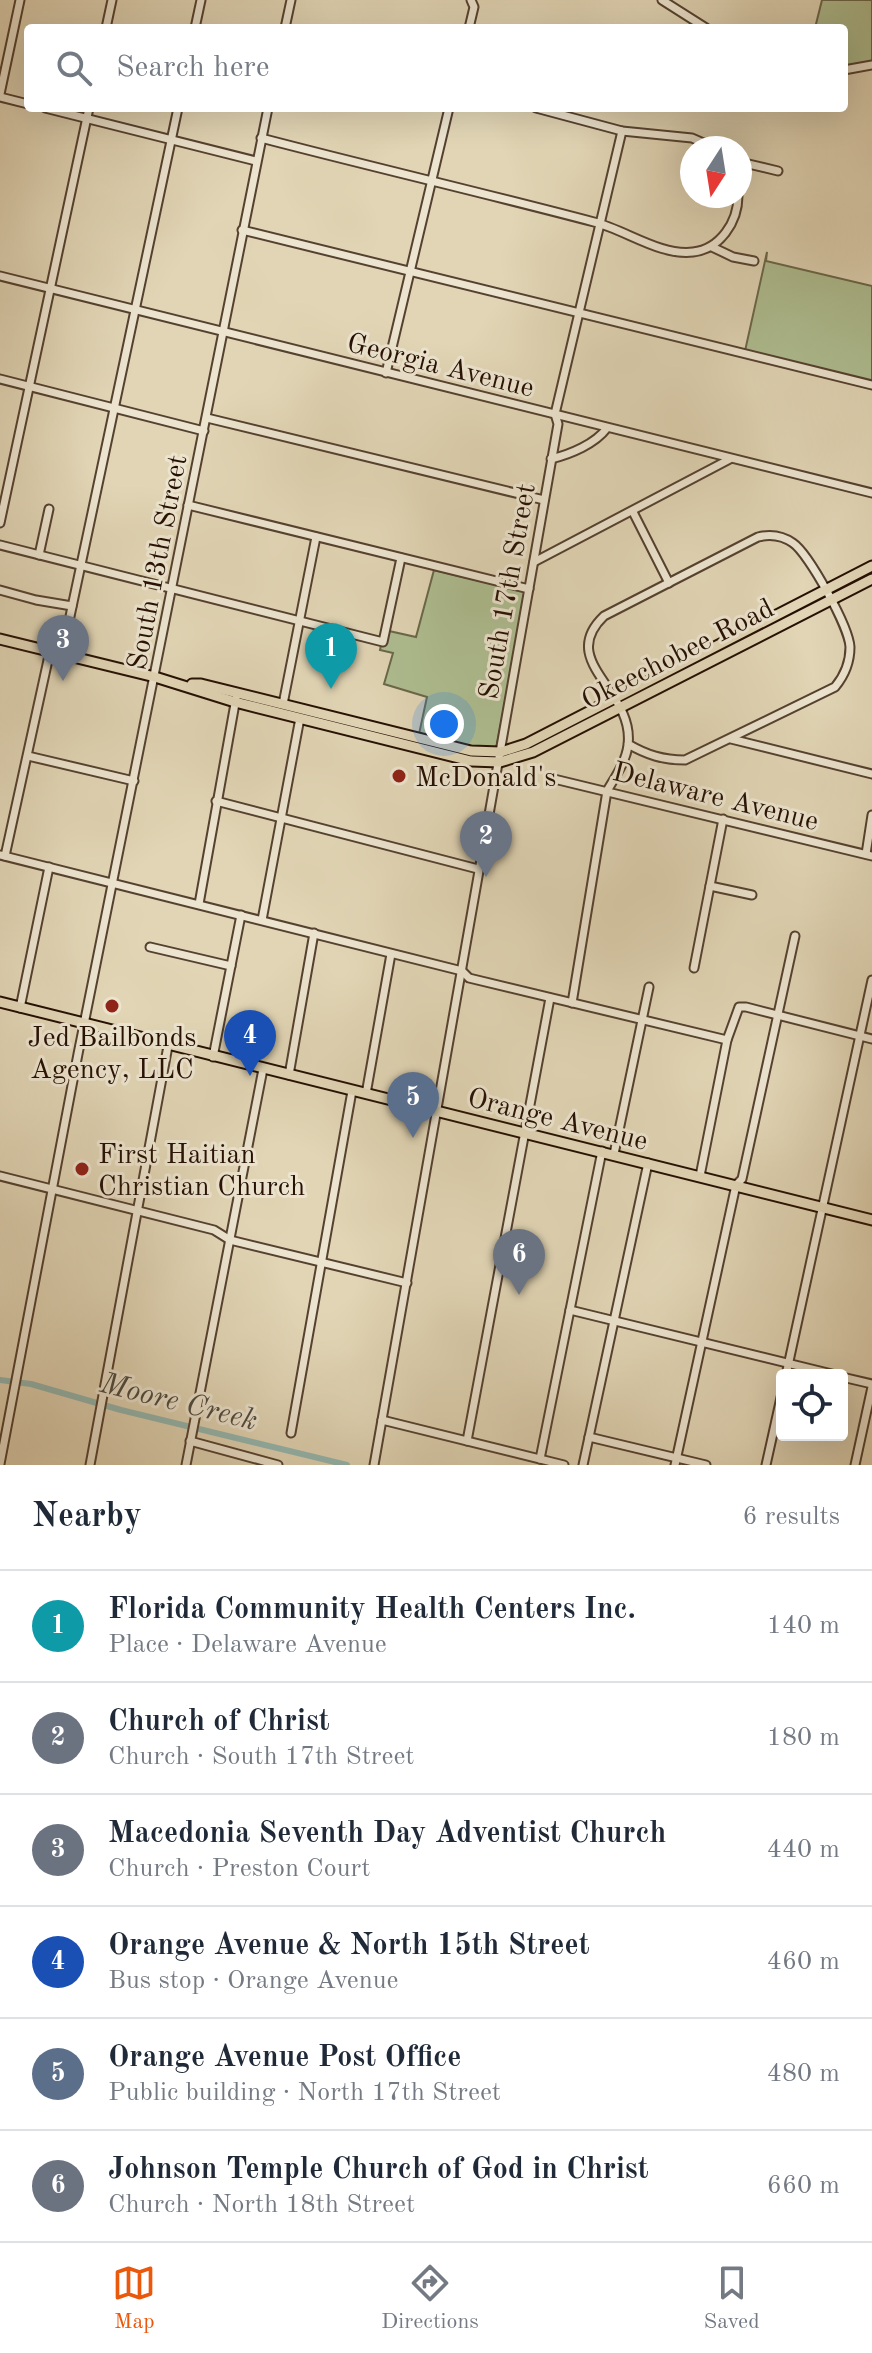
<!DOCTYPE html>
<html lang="en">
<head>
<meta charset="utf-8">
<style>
	body { margin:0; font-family:"Old Standard TT",serif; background:#f6f6f7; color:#1f2937 }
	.controls { position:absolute; right:24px; bottom:24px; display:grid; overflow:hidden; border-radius:8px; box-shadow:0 8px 32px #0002 }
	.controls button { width:72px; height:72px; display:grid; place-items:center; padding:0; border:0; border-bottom:2px solid #e0e1e3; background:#fff; color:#1f2937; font:40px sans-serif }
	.compass { position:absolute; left:680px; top:136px; width:72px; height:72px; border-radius:50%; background:#fff; box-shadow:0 8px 32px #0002; rotate:192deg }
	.you { position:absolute; left:444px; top:724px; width:28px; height:28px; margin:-20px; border:6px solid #fff; border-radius:50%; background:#1a73e8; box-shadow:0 0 0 12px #1a73e833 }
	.badge { display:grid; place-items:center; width:52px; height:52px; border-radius:50%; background:#ea580c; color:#fff; font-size:26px; font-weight:700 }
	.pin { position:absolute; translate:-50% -66px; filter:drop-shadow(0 2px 4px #0008) }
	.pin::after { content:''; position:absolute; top:42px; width:28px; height:24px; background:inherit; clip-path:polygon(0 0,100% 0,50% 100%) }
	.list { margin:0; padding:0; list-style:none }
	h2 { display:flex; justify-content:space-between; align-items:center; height:104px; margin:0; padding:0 32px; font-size:34px }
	h2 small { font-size:26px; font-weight:400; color:#747a83 }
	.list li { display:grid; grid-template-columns:52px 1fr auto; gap:24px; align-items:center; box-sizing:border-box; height:112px; padding:0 32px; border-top:2px solid #e0e1e3 }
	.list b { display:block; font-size:30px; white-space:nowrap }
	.list p { margin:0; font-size:26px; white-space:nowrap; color:#747a83 }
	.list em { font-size:26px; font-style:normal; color:#747a83 }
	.icon { flex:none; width:44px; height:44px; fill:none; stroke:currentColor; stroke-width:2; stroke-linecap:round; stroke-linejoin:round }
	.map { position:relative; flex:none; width:872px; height:1465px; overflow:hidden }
	.search { position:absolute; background:#fff; box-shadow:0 8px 32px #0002; left:24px; right:24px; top:24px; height:88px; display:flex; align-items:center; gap:20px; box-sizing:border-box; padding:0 28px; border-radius:8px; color:#747a83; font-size:30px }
	.sheet { height:776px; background:#fff }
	nav { display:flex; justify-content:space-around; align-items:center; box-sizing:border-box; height:112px; border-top:2px solid #e0e1e3; background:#fff; font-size:22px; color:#747a83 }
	nav a { display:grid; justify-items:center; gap:4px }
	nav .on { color:#ea580c }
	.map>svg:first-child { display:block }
</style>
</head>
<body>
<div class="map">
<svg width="872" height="1465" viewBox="0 0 872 1465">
	<rect width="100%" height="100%" fill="#e1d5b5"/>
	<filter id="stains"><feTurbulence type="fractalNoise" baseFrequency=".0025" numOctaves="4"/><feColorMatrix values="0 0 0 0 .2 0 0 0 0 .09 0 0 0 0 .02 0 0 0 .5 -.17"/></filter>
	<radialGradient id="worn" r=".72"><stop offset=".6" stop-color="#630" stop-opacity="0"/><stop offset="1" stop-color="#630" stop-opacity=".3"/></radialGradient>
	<g fill="#aebe91" stroke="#6a674a" stroke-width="2">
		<polygon points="822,0 872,0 872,61 844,66 844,28 815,28"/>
		<polygon points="767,252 766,261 872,286 872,382 745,351"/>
		<polygon points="434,570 526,592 496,749 485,750 419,734 427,697 384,684 393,653 380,650 381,645 386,645 389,631 416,637"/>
	</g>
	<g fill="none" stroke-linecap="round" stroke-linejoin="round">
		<polyline stroke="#94b8b1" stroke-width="6" points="0,1380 31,1384 121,1410 347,1465"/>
		<g stroke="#554130" stroke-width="11">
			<g id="minor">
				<polyline points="662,0 706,28"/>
				<polyline points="106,28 112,0"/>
				<polyline points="195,28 201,0"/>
				<polyline points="285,28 291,0"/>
				<polyline points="469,28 474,7 471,0"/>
				<polyline points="844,70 872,65"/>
				<polyline points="0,94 20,0"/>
				<polyline points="0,97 28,104"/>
				<polyline points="45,108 256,161"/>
				<polyline points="536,108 622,131 692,138 715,148"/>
				<path d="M261,138C372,167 484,193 594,222C626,230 660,256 693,252C720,249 738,222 738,196"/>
				<polyline points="740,162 778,171"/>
				<polyline points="242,230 872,385"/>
				<polyline points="712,247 733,257 754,261"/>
				<polyline points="0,276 872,493"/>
				<polyline points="386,373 449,108"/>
				<polyline points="0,379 204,431"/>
				<polyline points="207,418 544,500"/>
				<path d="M551,459C571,454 595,444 607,428"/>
				<polyline points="188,505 529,589"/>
				<polyline points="633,512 669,583"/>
				<polyline points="0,523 89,108"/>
				<polyline points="0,545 383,642 401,558"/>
				<polyline points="39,555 49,509"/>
				<polyline points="534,562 730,459"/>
				<polyline points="0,590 36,600 72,606"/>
				<polyline points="62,654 178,108"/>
				<polyline points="283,704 316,537"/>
				<polyline points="731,739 872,774"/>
				<polyline points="28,756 134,781"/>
				<polyline points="550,778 872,856"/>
				<polyline points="216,801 478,869"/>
				<polyline points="866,854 872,815"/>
				<polyline points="0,855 462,971 469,978 727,1040"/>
				<polyline points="5,856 50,651"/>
				<polyline points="710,886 752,895"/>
				<polyline points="199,904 236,698"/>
				<polyline points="262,920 300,718"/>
				<polyline points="150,947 231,966"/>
				<polyline points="694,968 723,819"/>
				<path d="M572,1003L607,791C615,777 626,762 628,745C635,690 556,662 604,616L758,537C770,534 783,536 793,543C809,554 849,627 850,647C850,662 845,675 835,687L685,760C663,760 647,755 628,744"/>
				<polyline points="20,1008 49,867"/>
				<polyline points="213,1057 241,915"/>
				<polyline points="289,1075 314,933"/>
				<polyline points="366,1094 391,954"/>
				<polyline points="614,1154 649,987"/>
				<polyline points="0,1176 214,1230 230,1240 407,1283"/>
				<polyline points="700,1176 727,1040 739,1007 746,1007 872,1039"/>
				<polyline points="570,1310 836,1375"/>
				<polyline points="786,1375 872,980"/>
				<polyline points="842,1377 872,1384"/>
				<polyline points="382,1420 564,1465"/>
				<polyline points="291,1433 352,1091"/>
				<polyline points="589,1437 706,1465"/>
				<polyline points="190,1441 278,1465"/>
				<polyline points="467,1441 550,998"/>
				<polyline points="540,1459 602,1151"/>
				<polyline points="0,1464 78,1054 268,108"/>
				<polyline points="90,1465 168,1046"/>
				<polyline points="186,1465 263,1069"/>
				<polyline points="374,1465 558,424 555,414 622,131"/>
				<polyline points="583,1465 648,1163"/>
				<polyline points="675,1465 736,1185 742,1179 795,936"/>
				<polyline points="766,1465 782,1393"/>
				<polyline points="855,1465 872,1387"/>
			</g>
		</g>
		<g stroke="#261003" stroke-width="13">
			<g id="major">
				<polyline points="0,639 155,677 235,702 471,761 500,762 533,752 872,579"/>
				<polyline points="192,684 201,684 471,751 501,752 526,744 872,566"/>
				<polyline points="0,1002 872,1220"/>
			</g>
		</g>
		<use href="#minor" stroke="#ece4cf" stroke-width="7"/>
		<use href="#major" stroke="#e1d5b5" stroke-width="9"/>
	</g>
	<g fill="#8f2418" stroke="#ece4cf" stroke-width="3">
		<circle cx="399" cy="776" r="8"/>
		<circle cx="112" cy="1006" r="8"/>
		<circle cx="82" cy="1169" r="8"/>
	</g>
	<g text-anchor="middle" stroke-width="6" stroke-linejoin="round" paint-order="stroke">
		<g font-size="28" fill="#261003" stroke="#ece4cf">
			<text transform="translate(441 364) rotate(14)" y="10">Georgia Avenue</text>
			<text transform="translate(156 562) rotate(-79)" y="10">South 13th Street</text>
			<text transform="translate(506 591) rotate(-80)" y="10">South 17th Street</text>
			<text transform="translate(677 653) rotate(-27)" y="10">Okeechobee Road</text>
			<text transform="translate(716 795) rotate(14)" y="10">Delaware Avenue</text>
			<text transform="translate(558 1118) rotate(14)" y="10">Orange Avenue</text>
		</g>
		<g font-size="28" fill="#261003" stroke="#ece4cf" text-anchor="start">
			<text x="415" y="786">McDonald's</text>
			<text x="112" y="1046" text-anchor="middle">Jed Bailbonds<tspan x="112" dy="32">Agency, LLC</tspan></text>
			<text x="98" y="1163">First Haitian<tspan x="98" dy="32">Christian Church</tspan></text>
		</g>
		<g font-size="30" font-style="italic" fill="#4c4b40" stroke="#ece4cf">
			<text transform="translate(179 1401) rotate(14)" y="10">Moore Creek</text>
		</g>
	</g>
	<rect width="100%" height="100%" filter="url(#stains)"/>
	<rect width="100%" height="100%" fill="url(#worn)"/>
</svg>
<div class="controls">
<button><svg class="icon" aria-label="locate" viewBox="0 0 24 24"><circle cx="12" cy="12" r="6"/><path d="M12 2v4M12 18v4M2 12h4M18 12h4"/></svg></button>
</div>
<svg class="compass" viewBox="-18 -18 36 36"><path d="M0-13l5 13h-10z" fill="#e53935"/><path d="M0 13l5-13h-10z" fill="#747a83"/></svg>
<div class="you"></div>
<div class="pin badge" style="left:331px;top:689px;background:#0f9aa8">1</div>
<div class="pin badge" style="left:486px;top:877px;background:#6b7280">2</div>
<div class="pin badge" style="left:63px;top:681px;background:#6b7280">3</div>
<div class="pin badge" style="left:250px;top:1076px;background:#1a4fb4">4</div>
<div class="pin badge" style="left:413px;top:1138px;background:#5c6f8a">5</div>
<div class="pin badge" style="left:519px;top:1295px;background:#6b7280">6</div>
<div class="search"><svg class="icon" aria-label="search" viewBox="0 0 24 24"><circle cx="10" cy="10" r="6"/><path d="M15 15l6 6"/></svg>Search here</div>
</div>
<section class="sheet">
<h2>Nearby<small>6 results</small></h2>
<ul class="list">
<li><span class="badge" style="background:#0f9aa8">1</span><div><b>Florida Community Health Centers Inc.</b><p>Place · Delaware Avenue</p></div><em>140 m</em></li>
<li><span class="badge" style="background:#6b7280">2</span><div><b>Church of Christ</b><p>Church · South 17th Street</p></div><em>180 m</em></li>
<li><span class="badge" style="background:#6b7280">3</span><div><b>Macedonia Seventh Day Adventist Church</b><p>Church · Preston Court</p></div><em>440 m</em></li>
<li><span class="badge" style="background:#1a4fb4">4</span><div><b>Orange Avenue &amp; North 15th Street</b><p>Bus stop · Orange Avenue</p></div><em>460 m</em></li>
<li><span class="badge" style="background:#5c6f8a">5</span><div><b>Orange Avenue Post Office</b><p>Public building · North 17th Street</p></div><em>480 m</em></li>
<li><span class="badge" style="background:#6b7280">6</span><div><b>Johnson Temple Church of God in Christ</b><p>Church · North 18th Street</p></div><em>660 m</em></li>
</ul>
</section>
<nav>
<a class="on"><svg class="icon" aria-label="map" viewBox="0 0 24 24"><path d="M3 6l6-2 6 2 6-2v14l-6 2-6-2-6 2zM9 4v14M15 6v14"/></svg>Map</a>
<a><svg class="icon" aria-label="directions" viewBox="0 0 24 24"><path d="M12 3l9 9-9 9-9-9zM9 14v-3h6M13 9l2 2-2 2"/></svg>Directions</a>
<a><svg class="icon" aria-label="saved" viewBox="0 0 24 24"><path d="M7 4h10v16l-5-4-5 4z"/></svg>Saved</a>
</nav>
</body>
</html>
